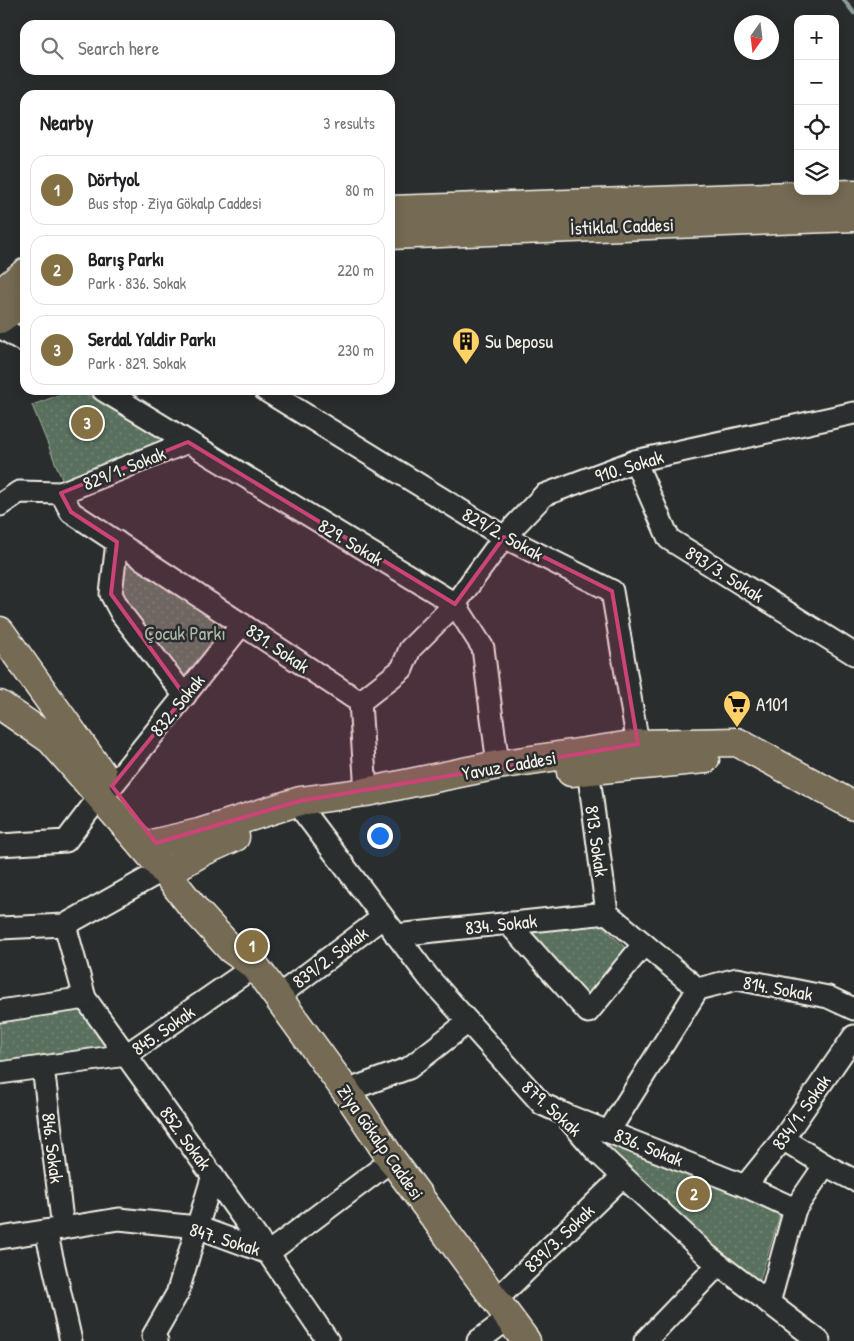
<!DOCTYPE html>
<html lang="en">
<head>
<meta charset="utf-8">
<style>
	body { margin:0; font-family:"Patrick Hand",sans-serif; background:#f6f6f6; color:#202124 }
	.controls { position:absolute; right:15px; top:15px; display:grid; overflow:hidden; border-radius:10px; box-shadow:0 2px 12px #0003 }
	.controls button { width:45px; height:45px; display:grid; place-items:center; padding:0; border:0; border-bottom:1px solid #e0e0e0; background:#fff; color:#202124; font:25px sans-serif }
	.compass { position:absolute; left:734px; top:15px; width:45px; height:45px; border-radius:50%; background:#fff; box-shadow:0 2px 12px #0003; rotate:194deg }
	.you { position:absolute; left:379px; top:835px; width:18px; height:18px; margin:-12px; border:4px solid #fff; border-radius:50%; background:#1a73e8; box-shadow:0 0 0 8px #1a73e833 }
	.badge { display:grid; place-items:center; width:32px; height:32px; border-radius:50%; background:#847042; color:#fff; font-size:16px; font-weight:700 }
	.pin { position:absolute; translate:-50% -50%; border:2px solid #fff; box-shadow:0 1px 5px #0006 }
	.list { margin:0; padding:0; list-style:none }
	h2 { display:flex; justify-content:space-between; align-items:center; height:65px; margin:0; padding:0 20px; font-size:21px }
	h2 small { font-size:16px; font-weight:400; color:#757577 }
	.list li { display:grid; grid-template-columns:32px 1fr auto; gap:15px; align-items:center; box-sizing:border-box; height:70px; margin:0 10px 10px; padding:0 10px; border:1px solid #e0e0e0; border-radius:15px }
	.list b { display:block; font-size:19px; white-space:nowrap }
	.list p { margin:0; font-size:16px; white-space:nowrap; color:#757577 }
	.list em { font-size:16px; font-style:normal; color:#757577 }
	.icon { flex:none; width:28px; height:28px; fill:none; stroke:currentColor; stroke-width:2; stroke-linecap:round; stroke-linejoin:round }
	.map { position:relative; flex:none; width:854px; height:1341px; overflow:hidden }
	.search { position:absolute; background:#fff; box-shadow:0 2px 12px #0003; left:20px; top:20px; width:375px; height:55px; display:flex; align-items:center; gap:12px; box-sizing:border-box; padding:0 18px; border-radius:15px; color:#757577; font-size:19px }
	.panel { position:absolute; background:#fff; box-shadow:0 2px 12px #0003; left:20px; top:90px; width:375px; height:305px; border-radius:15px }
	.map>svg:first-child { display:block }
</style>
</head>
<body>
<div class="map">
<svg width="854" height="1341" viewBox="0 0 854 1341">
	<defs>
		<pattern id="park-dots" width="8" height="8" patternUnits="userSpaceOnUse" patternTransform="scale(1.25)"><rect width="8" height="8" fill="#59705d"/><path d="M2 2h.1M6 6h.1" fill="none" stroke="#718574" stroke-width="1.8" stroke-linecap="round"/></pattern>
	</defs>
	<rect width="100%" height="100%" fill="#2a2d2e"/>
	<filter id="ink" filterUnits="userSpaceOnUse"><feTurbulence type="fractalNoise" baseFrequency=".02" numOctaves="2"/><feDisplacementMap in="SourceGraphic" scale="10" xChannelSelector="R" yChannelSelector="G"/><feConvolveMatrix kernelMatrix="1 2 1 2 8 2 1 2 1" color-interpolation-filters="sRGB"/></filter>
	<g filter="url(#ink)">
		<g fill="url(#park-dots)" stroke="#a6b0a2">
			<polygon points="73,390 80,390 164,441 63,482 32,405"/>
			<polygon points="117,542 242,624 185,696 121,613"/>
			<polygon points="596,920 627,949 585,1002 525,931"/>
			<polygon points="84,1005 115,1050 0,1062 0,1015"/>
			<polygon points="581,1125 781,1212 758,1286 721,1263"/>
		</g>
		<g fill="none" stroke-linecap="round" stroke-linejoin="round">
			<polyline stroke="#8c9d9b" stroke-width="4.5" points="844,0 854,13"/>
			<g stroke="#f4f1e8" stroke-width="25">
				<g id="minor">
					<polyline points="0,327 25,342"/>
					<polyline points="103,390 455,604 483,648 498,765"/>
					<polyline points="265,390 504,537 612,591 638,744"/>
					<polyline points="188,442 61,493 71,512 360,702 366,792"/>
					<polyline points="635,461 669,539 854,654"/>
					<polyline points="0,505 19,492 61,493"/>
					<polyline points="117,542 111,594 121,613 185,696"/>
					<polyline points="360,702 402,669 410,649 455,604 504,537 544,495 635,461 854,413"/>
					<polyline points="588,769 607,913"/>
					<polyline points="112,786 242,624"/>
					<polyline points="305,814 429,978 542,1104 564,1114 596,1151 708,1256 819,1341"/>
					<polyline points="0,845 66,841 100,796"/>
					<polyline points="607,913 698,989 737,979 828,997 854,1009"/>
					<polyline points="508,923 588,1012 644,944"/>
					<polyline points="65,925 85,998 268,1253 328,1341"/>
					<polyline points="0,928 65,925 163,870 174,868"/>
					<polyline points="396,935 607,913"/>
					<polyline points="277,997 382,918"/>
					<polyline points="0,1011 85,998"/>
					<polyline points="43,1067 63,1228"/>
					<polyline points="0,1073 126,1055 255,966"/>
					<polyline points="346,1091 409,1068 468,1022"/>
					<polyline points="566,1115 745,1186 795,1209"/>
					<polyline points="609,1131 698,989"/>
					<polyline points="825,1165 854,1180"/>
					<polyline points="745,1186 783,1139 854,1036"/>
					<polyline points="46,1231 71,1341"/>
					<polyline points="0,1238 119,1219 197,1227 268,1253 392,1160"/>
					<polyline points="496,1300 622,1177"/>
					<polyline points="769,1303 795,1209 825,1165 783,1139"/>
					<polyline points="157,1341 153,1336 177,1294 213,1175"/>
					<polyline points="478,1341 509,1318"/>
					<polyline points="645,1341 718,1265"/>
				</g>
			</g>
			<g stroke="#f4f1e8" stroke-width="31">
				<g id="major">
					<polyline points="390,210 854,194"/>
					<polyline points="390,235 854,217"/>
					<polyline points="0,293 25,273"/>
					<polyline points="0,319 25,301"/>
					<polyline points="0,631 102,774"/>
					<polyline points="0,705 51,740 161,867 196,911 231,949 255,966 346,1091 392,1160 526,1341"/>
					<polyline points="571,772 705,759"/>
					<polyline points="156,843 199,833 300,801 366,792 498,765 638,744 737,742 854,806"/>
					<polyline points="174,868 202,852 235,837"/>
				</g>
			</g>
			<use href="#minor" stroke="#2a2d2e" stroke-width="21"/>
			<use href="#major" stroke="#746b52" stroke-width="28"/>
		</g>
	</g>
	<path fill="#cc4377" fill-opacity="0.2" stroke="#cc4377" stroke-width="4" stroke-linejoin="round" d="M188,442L455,604L504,537L612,591L638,744L300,801L156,843L112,786L185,696L111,594L117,542L71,512L61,493Z"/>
	<defs>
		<g id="building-pin" transform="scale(1.4375)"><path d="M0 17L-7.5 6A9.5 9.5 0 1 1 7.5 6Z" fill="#ffd166" stroke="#2a2d2e"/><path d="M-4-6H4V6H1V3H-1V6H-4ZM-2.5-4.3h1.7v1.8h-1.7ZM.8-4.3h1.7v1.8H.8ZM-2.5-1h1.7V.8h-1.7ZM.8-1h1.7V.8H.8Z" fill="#111"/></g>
		<g id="supermarket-pin" transform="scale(1.4375)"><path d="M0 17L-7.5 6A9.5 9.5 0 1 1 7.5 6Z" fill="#ffd166" stroke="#2a2d2e"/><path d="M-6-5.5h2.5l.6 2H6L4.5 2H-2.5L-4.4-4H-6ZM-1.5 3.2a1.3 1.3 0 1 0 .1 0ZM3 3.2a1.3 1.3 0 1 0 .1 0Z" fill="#111"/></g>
	</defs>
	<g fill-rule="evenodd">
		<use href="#building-pin" x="466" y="341"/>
		<use href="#supermarket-pin" x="737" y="704"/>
	</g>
	<g text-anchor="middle" stroke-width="5" stroke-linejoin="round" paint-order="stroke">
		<g font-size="19" fill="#f4f1e8" stroke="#2a2d2e">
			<text transform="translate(622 226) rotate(-2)" y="7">İstiklal Caddesi</text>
			<text transform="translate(629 466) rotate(-17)" y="7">910. Sokak</text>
			<text transform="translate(124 468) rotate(-22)" y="7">829/1. Sokak</text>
			<text transform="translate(503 534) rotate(29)" y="7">829/2. Sokak</text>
			<text transform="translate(351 542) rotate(31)" y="7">829. Sokak</text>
			<text transform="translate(725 574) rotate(32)" y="7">893/3. Sokak</text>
			<text transform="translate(278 648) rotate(34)" y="7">831. Sokak</text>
			<text transform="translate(177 705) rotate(-51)" y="7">832. Sokak</text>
			<text transform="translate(509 765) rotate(-10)" y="7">Yavuz Caddesi</text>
			<text transform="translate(597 841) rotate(82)" y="7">813. Sokak</text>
			<text transform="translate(501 924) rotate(-6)" y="7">834. Sokak</text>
			<text transform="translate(330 957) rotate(-37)" y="7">839/2. Sokak</text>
			<text transform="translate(778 988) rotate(10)" y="7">814. Sokak</text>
			<text transform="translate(163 1030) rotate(-35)" y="7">845. Sokak</text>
			<text transform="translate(552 1108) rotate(42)" y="7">879. Sokak</text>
			<text transform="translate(801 1112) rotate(-55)" y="7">834/1. Sokak</text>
			<text transform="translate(186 1138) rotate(54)" y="7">852. Sokak</text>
			<text transform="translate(381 1142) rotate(55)" y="7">Ziya Gökalp Caddesi</text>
			<text transform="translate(649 1147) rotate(22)" y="7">836. Sokak</text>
			<text transform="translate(53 1148) rotate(83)" y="7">846. Sokak</text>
			<text transform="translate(559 1238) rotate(-44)" y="7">839/3. Sokak</text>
			<text transform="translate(225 1239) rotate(17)" y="7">847. Sokak</text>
		</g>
		<g font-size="19" fill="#f4f1e8" stroke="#2a2d2e" text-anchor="start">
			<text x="485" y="348">Su Deposu</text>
			<text x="756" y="711">A101</text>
		</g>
		<g font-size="19" fill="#aeb7a9" stroke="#2a2d2e">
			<text x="185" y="640">Çocuk Parkı</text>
		</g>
	</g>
</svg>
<div class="controls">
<button>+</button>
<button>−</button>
<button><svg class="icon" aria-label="locate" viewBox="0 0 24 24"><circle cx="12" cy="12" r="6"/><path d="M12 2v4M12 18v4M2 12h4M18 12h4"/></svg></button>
<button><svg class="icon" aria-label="layers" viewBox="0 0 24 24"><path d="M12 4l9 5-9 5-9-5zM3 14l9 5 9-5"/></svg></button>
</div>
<svg class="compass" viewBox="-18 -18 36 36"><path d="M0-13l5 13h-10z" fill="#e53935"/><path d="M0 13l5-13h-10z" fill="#757577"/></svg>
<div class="you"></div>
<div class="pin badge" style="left:252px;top:946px">1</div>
<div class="pin badge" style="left:694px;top:1194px">2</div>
<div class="pin badge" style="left:87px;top:423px">3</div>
<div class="search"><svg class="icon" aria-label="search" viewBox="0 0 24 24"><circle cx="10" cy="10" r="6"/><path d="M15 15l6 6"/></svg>Search here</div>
<section class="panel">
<h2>Nearby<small>3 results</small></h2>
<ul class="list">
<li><span class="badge">1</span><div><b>Dörtyol</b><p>Bus stop · Ziya Gökalp Caddesi</p></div><em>80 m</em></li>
<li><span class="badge">2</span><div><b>Barış Parkı</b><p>Park · 836. Sokak</p></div><em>220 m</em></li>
<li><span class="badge">3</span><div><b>Serdal Yaldir Parkı</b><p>Park · 829. Sokak</p></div><em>230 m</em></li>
</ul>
</section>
</div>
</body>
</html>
